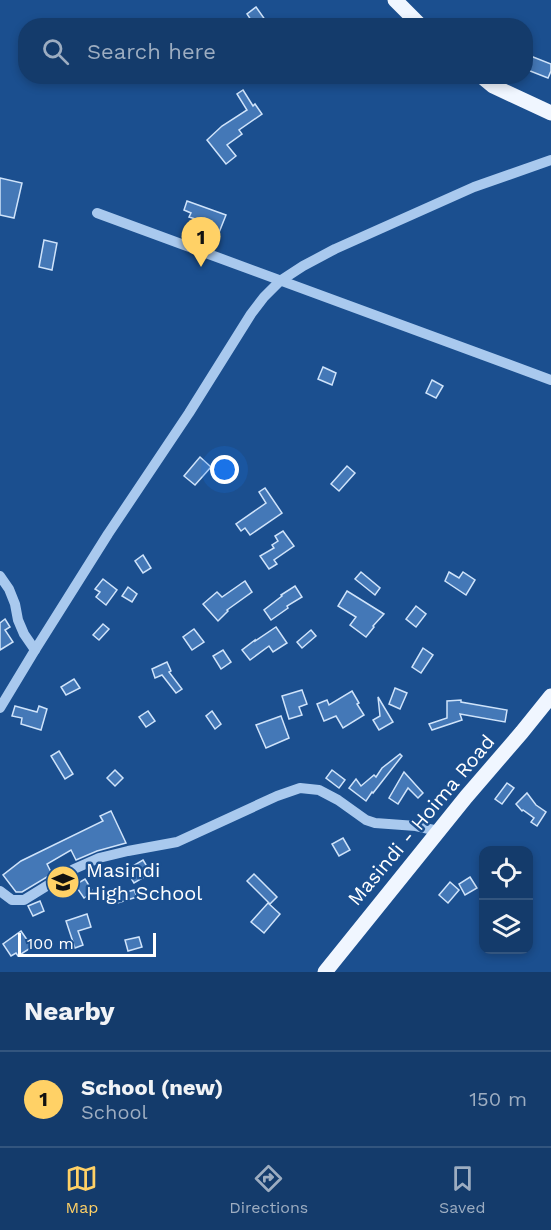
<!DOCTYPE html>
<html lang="en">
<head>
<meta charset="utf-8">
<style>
	body { margin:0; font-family:"Work Sans",sans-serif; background:#1d4271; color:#f1f3f6 }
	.controls { position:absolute; right:18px; bottom:18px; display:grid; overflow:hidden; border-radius:12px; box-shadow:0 3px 9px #0003 }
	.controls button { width:54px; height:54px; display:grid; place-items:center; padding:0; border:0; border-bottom:2px solid #33557e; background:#143b6b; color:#f1f3f6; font:30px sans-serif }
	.scale { position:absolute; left:18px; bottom:15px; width:138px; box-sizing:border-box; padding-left:6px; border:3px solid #fff; border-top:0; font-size:16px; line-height:21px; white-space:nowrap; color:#fff; -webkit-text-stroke:4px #1b4f8f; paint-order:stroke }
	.you { position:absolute; left:225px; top:470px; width:21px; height:21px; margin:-15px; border:4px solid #fff; border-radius:50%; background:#1a73e8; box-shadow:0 0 0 9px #1a73e833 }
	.badge { display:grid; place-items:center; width:39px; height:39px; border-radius:50%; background:#ffd166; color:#111; font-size:20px; font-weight:700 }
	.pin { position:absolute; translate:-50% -50px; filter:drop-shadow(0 2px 3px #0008) }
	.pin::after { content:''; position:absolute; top:32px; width:21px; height:18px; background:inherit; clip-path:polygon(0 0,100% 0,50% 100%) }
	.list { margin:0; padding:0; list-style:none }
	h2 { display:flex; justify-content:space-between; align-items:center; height:78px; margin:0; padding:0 24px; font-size:26px }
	h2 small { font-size:20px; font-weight:400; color:#9dadc1 }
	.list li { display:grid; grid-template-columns:39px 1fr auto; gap:18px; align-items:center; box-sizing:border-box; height:96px; padding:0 24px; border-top:2px solid #33557e }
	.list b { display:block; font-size:22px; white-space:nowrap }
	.list p { margin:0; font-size:20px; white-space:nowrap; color:#9dadc1 }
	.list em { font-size:20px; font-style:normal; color:#9dadc1 }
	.icon { flex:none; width:33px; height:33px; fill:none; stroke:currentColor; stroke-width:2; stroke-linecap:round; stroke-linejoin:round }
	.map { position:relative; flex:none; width:551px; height:972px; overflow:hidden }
	.search { position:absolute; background:#143b6b; box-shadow:0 3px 9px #0003; left:18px; right:18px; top:18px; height:66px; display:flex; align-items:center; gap:15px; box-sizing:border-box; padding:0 21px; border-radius:24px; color:#9dadc1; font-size:22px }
	.sheet { height:174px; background:#143b6b }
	nav { display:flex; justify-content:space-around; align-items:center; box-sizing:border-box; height:84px; border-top:2px solid #33557e; background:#143b6b; font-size:16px; color:#9dadc1 }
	nav a { display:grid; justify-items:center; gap:3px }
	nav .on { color:#ffd166 }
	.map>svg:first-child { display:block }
</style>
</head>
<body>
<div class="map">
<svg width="551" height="972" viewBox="0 0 551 972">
	<rect width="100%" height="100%" fill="#1b4f8f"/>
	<g fill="#4478b7" stroke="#cfe3fa" stroke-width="1.5">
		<polygon points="256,7 266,21 260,26 255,26 247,14"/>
		<polygon points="528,55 551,64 551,71 548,78 525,69 525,63"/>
		<polygon points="243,90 253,106 255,104 262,114 239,130 242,134 227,145 236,156 226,164 207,140 222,126 247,110 237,94"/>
		<polygon points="0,178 22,183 14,218 0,215"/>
		<polygon points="187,201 226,215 218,235 208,231 211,224 189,217 191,213 184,210"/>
		<polygon points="44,240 57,243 52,270 39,267"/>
		<polygon points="323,367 336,373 332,385 318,379"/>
		<polygon points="432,380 443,386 436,398 426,393"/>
		<polygon points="200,457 211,467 195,485 184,476"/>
		<polygon points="347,466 355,473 339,491 331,484"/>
		<polygon points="265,488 282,513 250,535 245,528 241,531 236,524 266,503 259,492"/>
		<polygon points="283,531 294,546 274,560 277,564 269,569 260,556 274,548 272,545 278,541 275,536"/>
		<polygon points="143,555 151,568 143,573 135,561"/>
		<polygon points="361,572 380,588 375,595 355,579"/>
		<polygon points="449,572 459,578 463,572 475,580 466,595 445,581"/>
		<polygon points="103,579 117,590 106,605 96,597 100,592 95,589"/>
		<polygon points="245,581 252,592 227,610 228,611 218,621 203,604 217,592 222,597"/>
		<polygon points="295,586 302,597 287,606 288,608 271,620 264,610 282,596 281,595"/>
		<polygon points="128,587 137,594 132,602 122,596"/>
		<polygon points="347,591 384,614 373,626 374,627 366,637 350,625 356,617 338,606"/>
		<polygon points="416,606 426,614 416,627 406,619"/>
		<polygon points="5,619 10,627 5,630 13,642 0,650 0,623"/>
		<polygon points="103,624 109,629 99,640 93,635"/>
		<polygon points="276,627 287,643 273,652 269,646 250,660 242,650 255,640 255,641"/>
		<polygon points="194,629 204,642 192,650 183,637"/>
		<polygon points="311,630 316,636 302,648 297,642"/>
		<polygon points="423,648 433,655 421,673 412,667"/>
		<polygon points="223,650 231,662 221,669 213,656"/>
		<polygon points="167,662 171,671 169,672 182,689 176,693 162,675 155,678 152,669"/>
		<polygon points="74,679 80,688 66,695 61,687"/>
		<polygon points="395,688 407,693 400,709 389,704"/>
		<polygon points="302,690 307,704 299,707 302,715 289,719 282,696"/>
		<polygon points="352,691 359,703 357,704 364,715 343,728 336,716 324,721 317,704 327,700 329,705"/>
		<polygon points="378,697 393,722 379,730 373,720 380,716"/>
		<polygon points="461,700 461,702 507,710 505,722 460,714 462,720 432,730 429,724 447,718 447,701"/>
		<polygon points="15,706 37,712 39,706 47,709 41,730 21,724 22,718 12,716"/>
		<polygon points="148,711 155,721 146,727 139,717"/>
		<polygon points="212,711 221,724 215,729 206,716"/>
		<polygon points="281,716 289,738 266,748 256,725"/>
		<polygon points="59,751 73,774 65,779 51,756"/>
		<polygon points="400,754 402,756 373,793 372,792 366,801 349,788 356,779 361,786 374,775 376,777 382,768"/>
		<polygon points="115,770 123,778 115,786 107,778"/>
		<polygon points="332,770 345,780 339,788 326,778"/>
		<polygon points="404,772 423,793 418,798 408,788 398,804 389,798"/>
		<polygon points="507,783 514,788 502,804 495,799"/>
		<polygon points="527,793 536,805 546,812 537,826 531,822 534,818 523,810 522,811 516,804"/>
		<polygon points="111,811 126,843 97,851 76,860 71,850 47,864 52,874 22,892 16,892 3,875 21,861 103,821 100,816"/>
		<polygon points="343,838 350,850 339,856 332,844"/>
		<polygon points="143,860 151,873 134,883 126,870"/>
		<polygon points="254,874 277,897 270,904 247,881"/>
		<polygon points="470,877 477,888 465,895 459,884"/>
		<polygon points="85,879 93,892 84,898 75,885"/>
		<polygon points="450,882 459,890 448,903 439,895"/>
		<polygon points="134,890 137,897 117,903 114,896"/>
		<polygon points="40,901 44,911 33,916 28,906"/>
		<polygon points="268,903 280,914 264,933 251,922"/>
		<polygon points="87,914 91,927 78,931 83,945 75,948 66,921"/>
		<polygon points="21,931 32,947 18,956 16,953 11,956 3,944"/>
		<polygon points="139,937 142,947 128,951 125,940"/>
	</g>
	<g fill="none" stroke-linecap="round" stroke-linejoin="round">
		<g stroke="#a9c9ee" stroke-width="10">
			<polyline points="97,213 551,380"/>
			<polyline points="0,576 9,589 15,604 18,620 24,634 35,650"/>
			<polyline points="0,708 35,650 108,534 189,413 251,314 264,297 280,281 303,266 335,249 474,187 551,160"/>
			<polyline points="0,891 12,900 24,900 74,869 99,858 128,851 177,842 277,796 300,788 319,790 338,800 366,820 375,823 416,826 438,831"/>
		</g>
		<g stroke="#f0f6ff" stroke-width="15">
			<polyline points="395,0 421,26"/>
			<polyline points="481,76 493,86 551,113"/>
			<polyline points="325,972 466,797 522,732 551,696"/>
		</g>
	</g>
	<defs>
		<g id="school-disc" transform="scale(1.725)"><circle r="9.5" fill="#ffd166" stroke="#1b4f8f"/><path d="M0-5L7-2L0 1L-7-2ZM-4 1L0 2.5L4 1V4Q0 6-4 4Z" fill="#111"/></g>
	</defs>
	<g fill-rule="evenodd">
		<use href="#school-disc" x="63" y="882"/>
	</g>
	<g text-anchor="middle" stroke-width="5" stroke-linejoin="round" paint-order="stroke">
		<g font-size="20" fill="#fff" stroke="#1b4f8f">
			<text transform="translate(421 820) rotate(-50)" y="7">Masindi - Hoima Road</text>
		</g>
		<g font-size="20" fill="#fff" stroke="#1b4f8f" text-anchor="start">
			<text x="86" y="877">Masindi<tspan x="86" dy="23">High School</tspan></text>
		</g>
	</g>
</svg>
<div class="controls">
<button><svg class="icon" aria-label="locate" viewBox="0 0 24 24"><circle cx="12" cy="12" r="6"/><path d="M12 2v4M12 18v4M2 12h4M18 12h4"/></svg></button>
<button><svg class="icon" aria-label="layers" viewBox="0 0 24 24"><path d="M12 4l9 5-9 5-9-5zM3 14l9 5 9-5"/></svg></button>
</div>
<div class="scale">100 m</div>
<div class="you"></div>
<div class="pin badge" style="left:201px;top:267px">1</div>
<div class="search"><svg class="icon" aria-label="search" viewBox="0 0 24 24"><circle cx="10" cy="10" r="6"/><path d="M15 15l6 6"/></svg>Search here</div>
</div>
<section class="sheet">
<h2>Nearby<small></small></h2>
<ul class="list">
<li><span class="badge">1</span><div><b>School (new)</b><p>School</p></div><em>150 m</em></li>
</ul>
</section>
<nav>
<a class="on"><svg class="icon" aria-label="map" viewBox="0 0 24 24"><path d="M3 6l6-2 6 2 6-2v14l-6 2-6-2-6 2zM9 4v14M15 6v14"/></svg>Map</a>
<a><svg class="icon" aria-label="directions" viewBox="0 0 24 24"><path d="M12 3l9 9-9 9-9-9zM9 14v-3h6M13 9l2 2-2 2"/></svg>Directions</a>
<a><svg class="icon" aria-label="saved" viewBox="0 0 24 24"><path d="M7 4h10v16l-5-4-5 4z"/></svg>Saved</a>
</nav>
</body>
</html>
